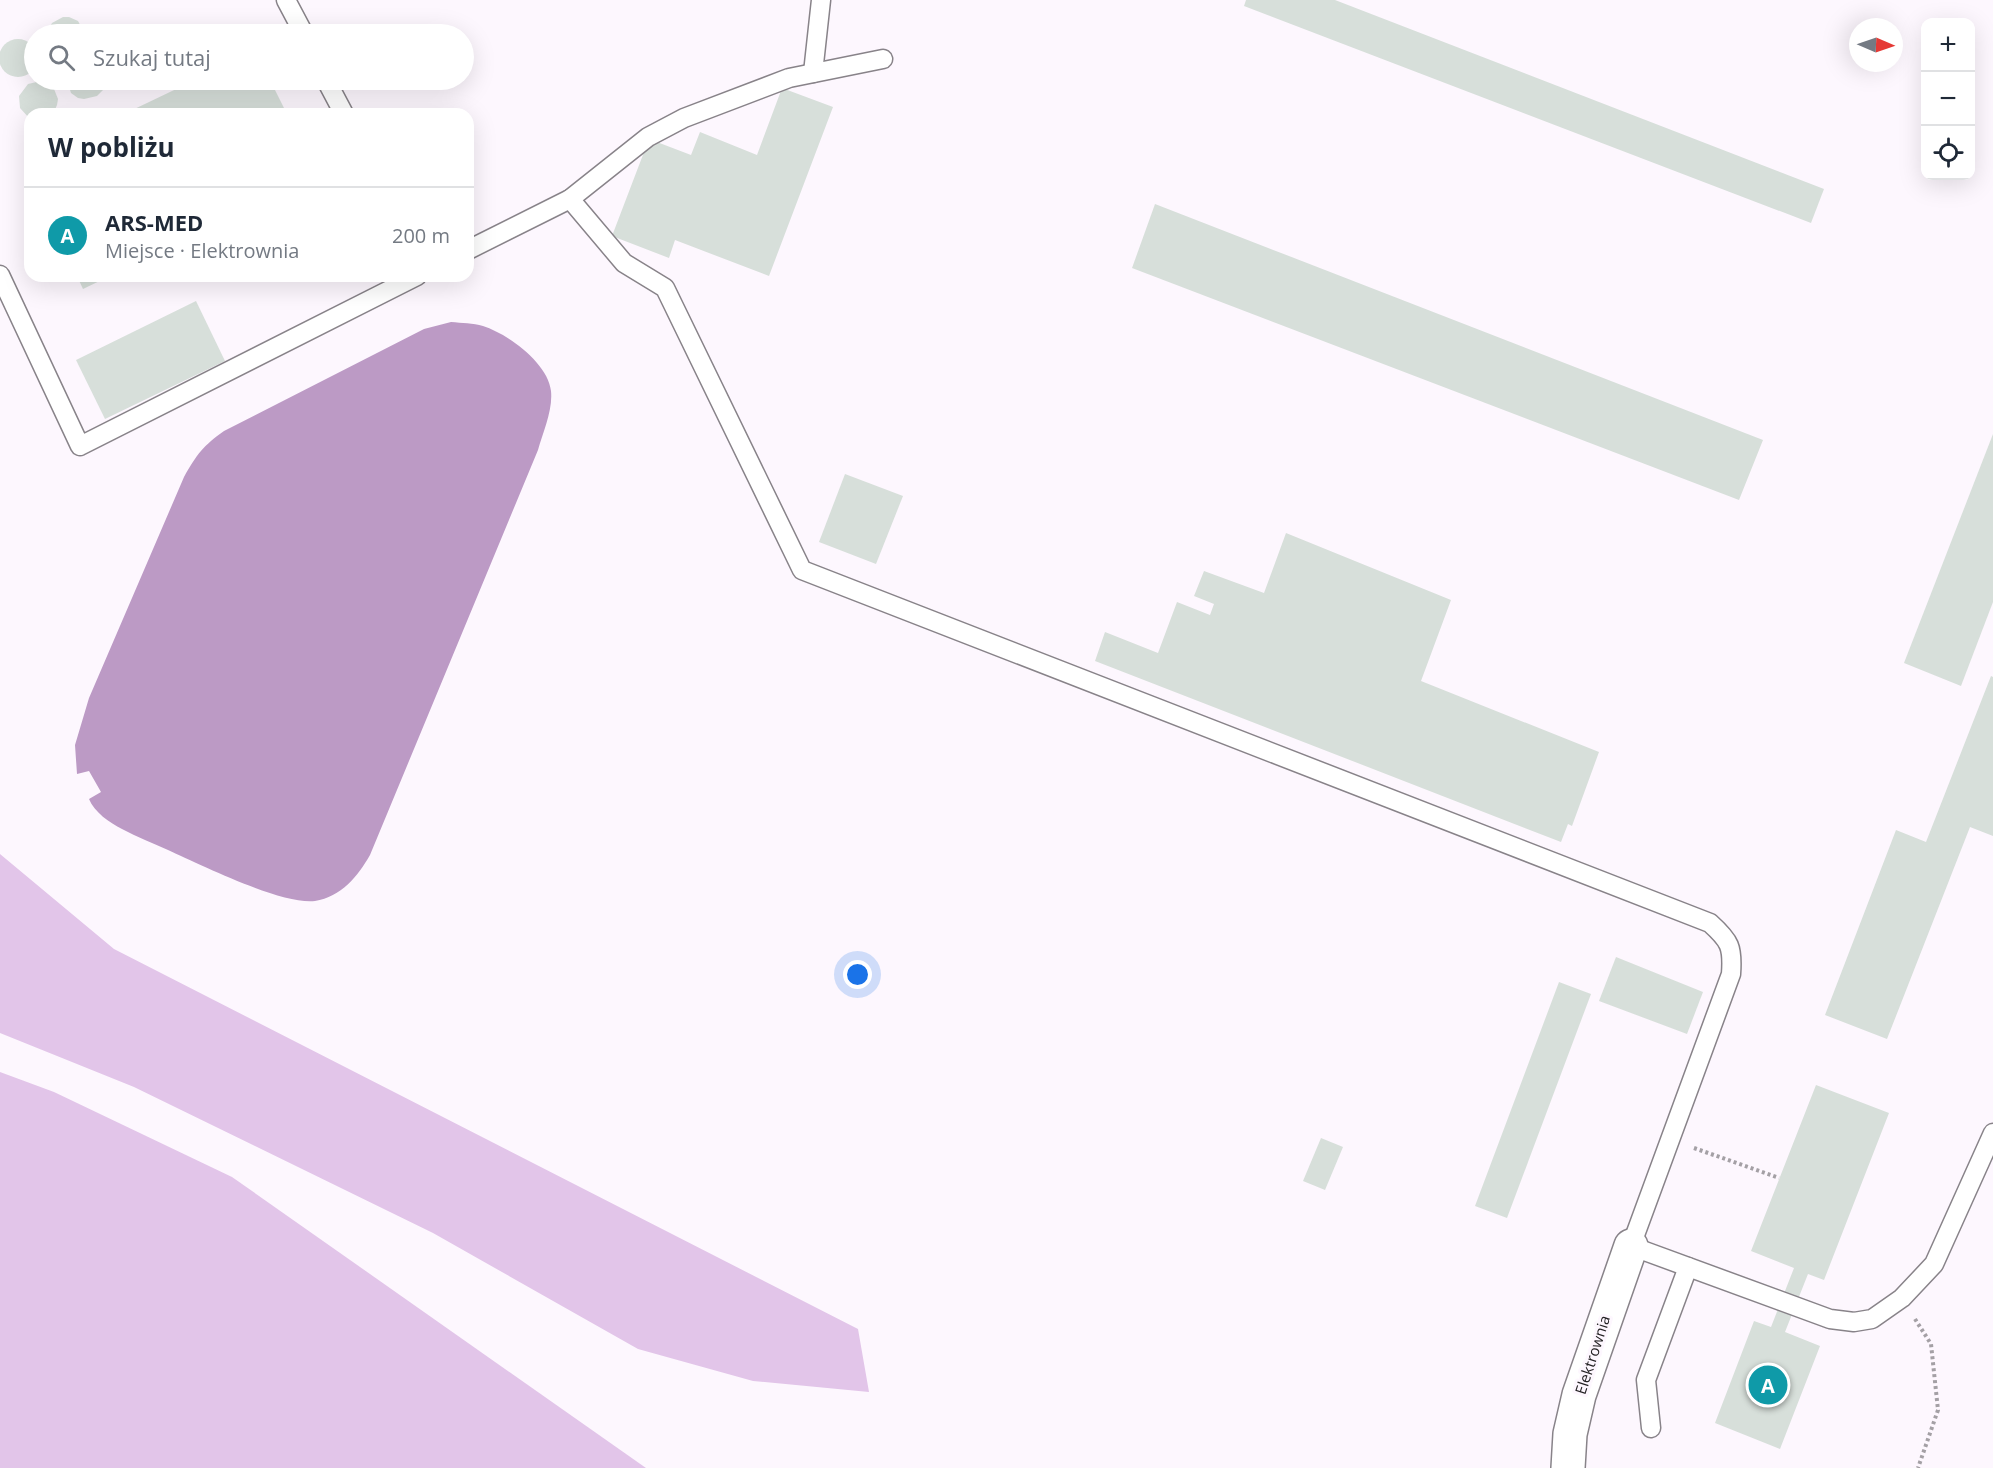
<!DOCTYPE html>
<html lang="pl">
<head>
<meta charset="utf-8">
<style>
	body { margin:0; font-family:"Open Sans",sans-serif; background:#f2f2f3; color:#1f2937 }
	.controls { position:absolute; right:18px; top:18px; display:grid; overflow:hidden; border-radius:12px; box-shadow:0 6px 24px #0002 }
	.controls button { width:54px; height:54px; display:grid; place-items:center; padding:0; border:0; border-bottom:2px solid #e0e1e3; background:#fff; color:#1f2937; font:30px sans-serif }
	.compass { position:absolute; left:1849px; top:18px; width:54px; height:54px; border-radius:50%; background:#fff; box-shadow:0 6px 24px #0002; rotate:92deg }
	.you { position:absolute; left:858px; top:975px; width:21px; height:21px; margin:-15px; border:4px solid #fff; border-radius:50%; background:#1a73e8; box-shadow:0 0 0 9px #1a73e833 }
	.badge { display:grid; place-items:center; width:39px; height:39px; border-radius:50%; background:#d93025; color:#fff; font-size:20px; font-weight:700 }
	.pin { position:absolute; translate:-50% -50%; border:3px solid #fff; box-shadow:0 2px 6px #0006 }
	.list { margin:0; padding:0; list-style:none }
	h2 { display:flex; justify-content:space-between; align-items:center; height:78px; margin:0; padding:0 24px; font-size:26px }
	h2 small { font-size:20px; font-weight:400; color:#747a83 }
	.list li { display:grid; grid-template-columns:39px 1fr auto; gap:18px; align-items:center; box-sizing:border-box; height:96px; padding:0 24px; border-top:2px solid #e0e1e3 }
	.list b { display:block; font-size:22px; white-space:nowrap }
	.list p { margin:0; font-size:20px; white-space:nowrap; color:#747a83 }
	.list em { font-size:20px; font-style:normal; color:#747a83 }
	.icon { flex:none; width:33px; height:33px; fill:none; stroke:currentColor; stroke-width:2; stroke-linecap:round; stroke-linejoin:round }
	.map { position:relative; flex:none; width:1993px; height:1468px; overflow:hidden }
	.search { position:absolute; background:#fff; box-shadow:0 6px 24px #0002; left:24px; top:24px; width:450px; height:66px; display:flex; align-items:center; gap:15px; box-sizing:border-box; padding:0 21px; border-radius:33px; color:#747a83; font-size:22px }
	.panel { position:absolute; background:#fff; box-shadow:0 6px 24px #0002; left:24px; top:108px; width:450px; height:174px; border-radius:18px }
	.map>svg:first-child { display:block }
</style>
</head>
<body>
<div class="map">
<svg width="1993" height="1468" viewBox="0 0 1993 1468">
	<rect width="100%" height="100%" fill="#fdf7fe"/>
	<g fill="#e2c5e9">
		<polygon points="0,854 114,949 858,1329 869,1392 753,1381 638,1349 433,1233 134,1087 0,1033"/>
		<polygon points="0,1072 54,1092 232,1177 646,1468 0,1468"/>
	</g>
	<path fill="#bc9ac5" d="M451,322C462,323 473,323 483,326C508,334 548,363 551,391C553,410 543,432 538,450L370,855C358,876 341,897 315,901C282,905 201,865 168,850C153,843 137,837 122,829C110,823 94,812 89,799L101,792L89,771L77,774L75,745L89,698L184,477C197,454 203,446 224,431L424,329Z"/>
	<g fill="#d7dfda">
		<polygon points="1246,0 1335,0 1824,189 1811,223 1244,6"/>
		<polygon points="63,17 69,17 78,21 85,34 46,34 52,23"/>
		<circle cx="18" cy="58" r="19"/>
		<polygon points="67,80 106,80 106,83 104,89 97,96 84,99 78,98 71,93"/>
		<polygon points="195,80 270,80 287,114 124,114"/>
		<polygon points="41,81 49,84 54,89 58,99 57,105 53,114 30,114 30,119 20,108 19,96 28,84"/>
		<polygon points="782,88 833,107 769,276 675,240 669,258 612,236 649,139 691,155 700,132 757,155"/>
		<polygon points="30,160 30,176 24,163"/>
		<polygon points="1155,204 1763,440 1739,500 1132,268"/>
		<polygon points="77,276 110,276 83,289"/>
		<polygon points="196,301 225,361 105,419 76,360"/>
		<polygon points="1993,434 1993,602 1961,686 1904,663"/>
		<polygon points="845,474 903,496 876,564 819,542"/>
		<polygon points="1286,533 1451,600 1421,681 1599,752 1572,826 1568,824 1561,842 1095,661 1105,632 1158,653 1177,602 1210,615 1214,604 1194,596 1204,571 1264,593"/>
		<polygon points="1991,676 1993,677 1993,836 1970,827 1887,1039 1825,1015 1896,830 1926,842"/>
		<polygon points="1616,957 1703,992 1687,1034 1599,1001"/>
		<polygon points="1559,982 1591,994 1507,1218 1475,1206"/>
		<polygon points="1816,1085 1889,1113 1824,1280 1808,1274 1785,1332 1820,1346 1780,1449 1715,1423 1754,1321 1771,1327 1794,1268 1751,1251"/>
		<polygon points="1321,1138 1343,1147 1325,1190 1303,1181"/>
	</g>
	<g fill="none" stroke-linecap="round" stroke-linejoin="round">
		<g stroke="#888389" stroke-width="21">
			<g id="service">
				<polyline points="286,0 304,34"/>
				<polyline points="813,73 821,0"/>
				<polyline points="326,80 344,114"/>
				<path d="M570,199L624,263L665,288L802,570L1710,923C1730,941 1733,947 1731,974L1631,1246L1830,1319L1854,1322L1872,1319L1902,1298L1934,1264L1993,1133"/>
				<polyline points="468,250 570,199 648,137 684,118 789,78 883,59"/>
				<polyline points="0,275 80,446 417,276"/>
				<polyline points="1651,1428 1646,1380 1688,1267"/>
			</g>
		</g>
		<g stroke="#888389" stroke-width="36">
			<polyline id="minor" points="1568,1468 1570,1434 1579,1395 1631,1246"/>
		</g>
		<g stroke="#a4a0a5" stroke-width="4" stroke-dasharray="3 3" stroke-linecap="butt">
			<polyline points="1694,1148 1779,1178"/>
			<polyline points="1915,1319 1931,1344 1938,1410 1918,1468"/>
		</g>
		<use href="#service" stroke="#fff" stroke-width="18"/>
		<use href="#minor" stroke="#fff" stroke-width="33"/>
	</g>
	<g text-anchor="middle" stroke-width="6" stroke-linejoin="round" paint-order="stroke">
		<g font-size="15" fill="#242224" stroke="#fdf7fe">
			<text transform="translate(1593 1355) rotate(-72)" y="5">Elektrownia</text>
		</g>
	</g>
</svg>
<div class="controls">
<button>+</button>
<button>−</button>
<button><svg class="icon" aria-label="locate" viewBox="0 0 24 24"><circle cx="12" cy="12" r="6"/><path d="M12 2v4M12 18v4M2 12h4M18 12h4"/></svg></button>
</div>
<svg class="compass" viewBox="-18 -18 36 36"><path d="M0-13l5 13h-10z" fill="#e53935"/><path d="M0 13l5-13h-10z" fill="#747a83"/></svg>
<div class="you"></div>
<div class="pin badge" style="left:1768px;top:1385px;background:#0f9aa8">A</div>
<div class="search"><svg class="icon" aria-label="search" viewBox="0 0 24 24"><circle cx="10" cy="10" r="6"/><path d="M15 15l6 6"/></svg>Szukaj tutaj</div>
<section class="panel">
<h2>W pobliżu<small></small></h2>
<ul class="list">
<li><span class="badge" style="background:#0f9aa8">A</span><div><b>ARS-MED</b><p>Miejsce · Elektrownia</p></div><em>200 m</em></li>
</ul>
</section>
</div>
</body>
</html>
